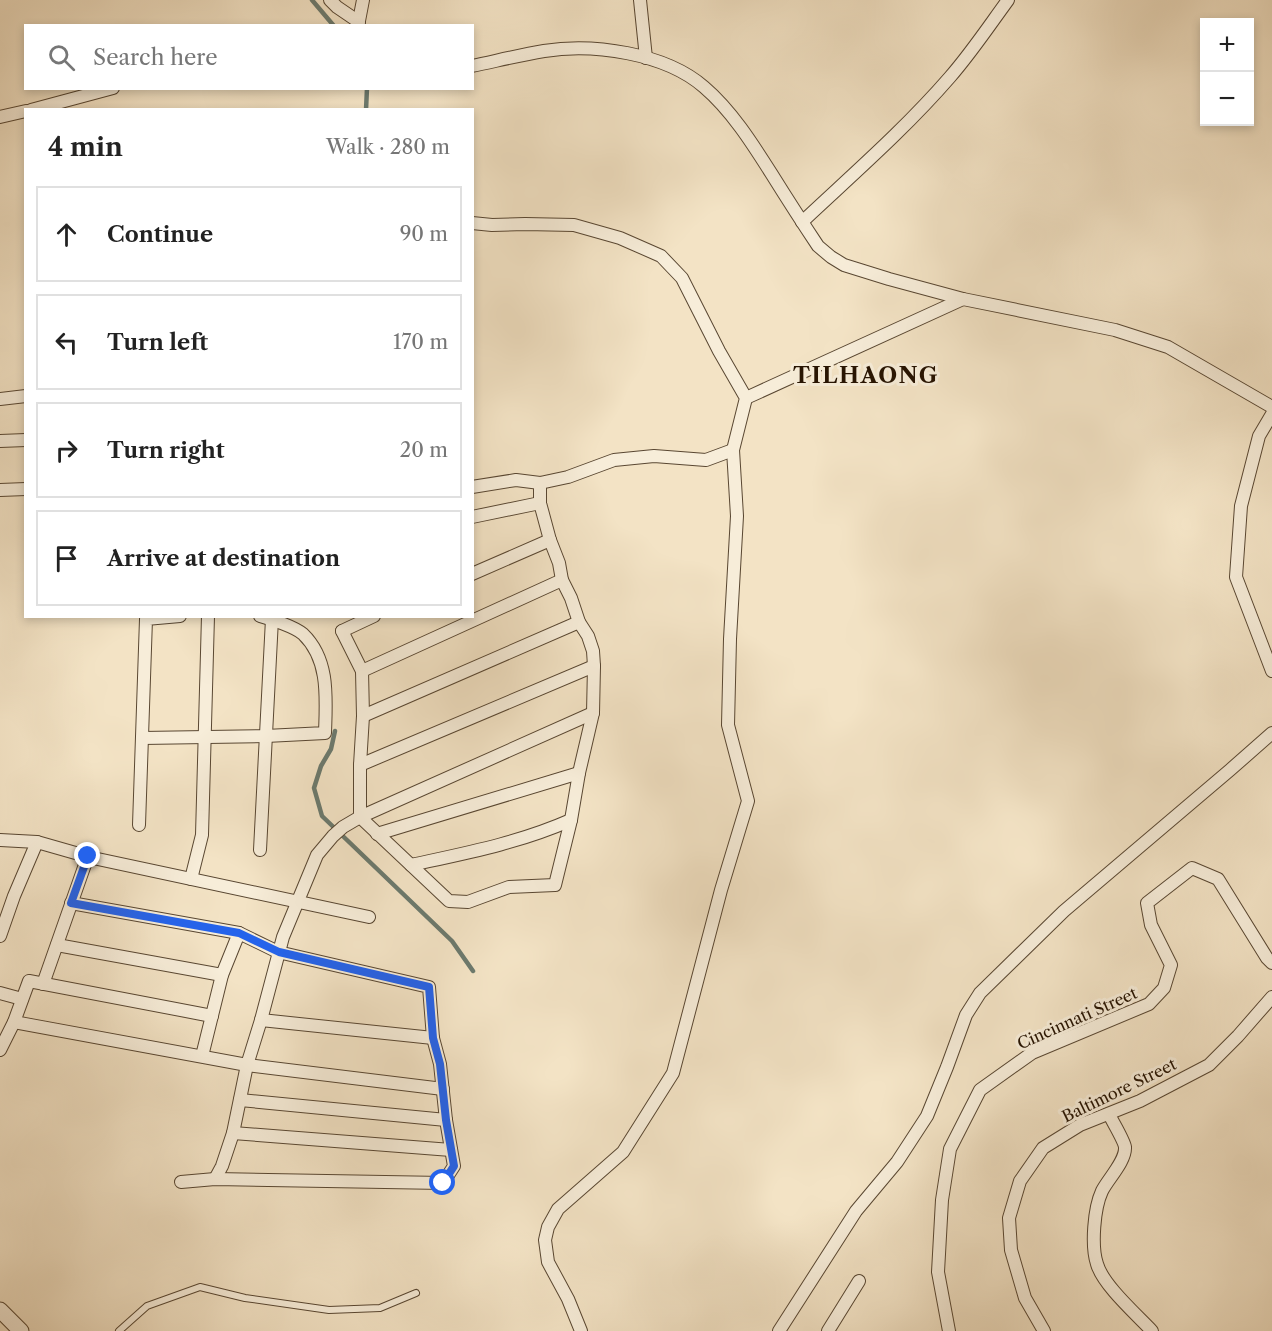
<!DOCTYPE html>
<html lang="en">
<head>
<meta charset="utf-8">
<style>
	body { margin:0; font-family:"Libre Caslon Text",serif; background:#f2f2f2; color:#222 }
	.controls { position:absolute; right:18px; top:18px; display:grid; overflow:hidden; border-radius:0px; box-shadow:0 3px 9px #0003 }
	.controls button { width:54px; height:54px; display:grid; place-items:center; padding:0; border:0; border-bottom:2px solid #e0e0e0; background:#fff; color:#222; font:30px sans-serif }
	.stop { position:absolute; width:18px; height:18px; margin:-14px; border:4px solid #2563eb; border-radius:50%; background:#fff }
	.stop.end { background:#2563eb; border-color:#fff; box-shadow:0 2px 6px #0008 }
	.list { margin:0; padding:0; list-style:none }
	h2 { display:flex; justify-content:space-between; align-items:center; height:78px; margin:0; padding:0 24px; font-size:26px }
	h2 small { font-size:20px; font-weight:400; color:#767676 }
	.list li { display:grid; grid-template-columns:39px 1fr auto; gap:18px; align-items:center; box-sizing:border-box; height:96px; margin:0 12px 12px; padding:0 12px; border:2px solid #e0e0e0; border-radius:0px }
	.list b { display:block; font-size:22px; white-space:nowrap }
	.list em { font-size:20px; font-style:normal; color:#767676 }
	.icon { flex:none; width:33px; height:33px; fill:none; stroke:currentColor; stroke-width:2; stroke-linecap:round; stroke-linejoin:round }
	.map { position:relative; flex:none; width:1272px; height:1331px; overflow:hidden }
	.search { position:absolute; background:#fff; box-shadow:0 3px 9px #0003; left:24px; top:24px; width:450px; height:66px; display:flex; align-items:center; gap:15px; box-sizing:border-box; padding:0 21px; border-radius:0px; color:#767676; font-size:22px }
	.panel { position:absolute; background:#fff; box-shadow:0 3px 9px #0003; left:24px; top:108px; width:450px; height:510px; border-radius:0px }
	.map>svg:first-child { display:block }
</style>
</head>
<body>
<div class="map">
<svg width="1272" height="1331" viewBox="0 0 1272 1331">
	<rect width="100%" height="100%" fill="#f3e3c5"/>
	<filter id="stains"><feTurbulence type="fractalNoise" baseFrequency=".00333" numOctaves="4"/><feColorMatrix values="0 0 0 0 .2 0 0 0 0 .09 0 0 0 0 .02 0 0 0 .5 -.17"/></filter>
	<radialGradient id="worn" r=".72"><stop offset=".6" stop-color="#630" stop-opacity="0"/><stop offset="1" stop-color="#630" stop-opacity=".3"/></radialGradient>
	<g fill="none" stroke-linecap="round" stroke-linejoin="round">
		<g stroke="#6c7a6e" stroke-width="4.5">
			<polyline points="312,0 334,26"/>
			<polyline points="366,110 367,88"/>
			<polyline points="335,731 331,749 321,766 314,788 322,816 452,941 473,971"/>
		</g>
		<g stroke="#594732" stroke-width="8">
			<polyline id="service" points="119,1331 147,1306 200,1287 245,1298 329,1310 380,1308 416,1293"/>
		</g>
		<g stroke="#594732" stroke-width="14">
			<g id="minor">
				<polyline points="330,0 337,7 359,22"/>
				<polyline points="640,0 646,58"/>
				<polyline points="358,26 363,0"/>
				<path d="M472,66C496,61 520,55 544,51C593,43 665,53 704,87C731,110 752,143 771,173C786,197 802,222 818,246L831,257L844,265L889,279L963,299L1115,330L1168,347L1272,407"/>
				<polyline points="31,110 113,88"/>
				<polyline points="0,117 26,111"/>
				<path d="M802,222C852,175 905,129 950,77C971,53 989,26 1008,0"/>
				<polyline points="472,223 492,225 525,224 574,225 620,238 661,256 682,278 719,351 746,398 733,450 737,516 730,639 728,725 748,801 721,890 673,1073 623,1152 558,1209 548,1227 545,1240 548,1262 568,1299 581,1331"/>
				<polyline points="746,398 963,299"/>
				<polyline points="0,399 26,396"/>
				<polyline points="1272,414 1259,436 1241,506 1236,577 1272,671"/>
				<polyline points="0,441 26,440"/>
				<polyline points="472,487 516,480 540,483 568,477 614,460 654,456 706,460 733,450"/>
				<polyline points="0,490 26,489"/>
				<polyline points="472,517 540,503"/>
				<polyline points="472,574 550,540"/>
				<polyline points="342,631 362,671 363,716 360,765 360,817 449,901 468,902 509,887 555,885 571,820 579,773 593,713 594,666 593,651 588,636 579,622 571,598 562,580 559,563 550,540 540,503 540,483"/>
				<polyline points="342,631 374,616"/>
				<polyline points="362,671 562,580"/>
				<polyline points="363,716 579,622"/>
				<path d="M142,738L266,736L325,733C326,699 330,660 303,634C295,627 271,619 260,616"/>
				<polyline points="360,765 594,666"/>
				<polyline points="139,825 146,619 180,616"/>
				<polyline points="377,834 579,773"/>
				<polyline points="0,840 37,842 93,858 369,917"/>
				<polyline points="260,850 272,619"/>
				<path d="M411,865C466,853 519,843 571,820"/>
				<polyline points="191,879 202,835 208,616"/>
				<polyline points="71,903 239,933 278,952 429,987 433,1038 440,1064 446,1120 454,1166 443,1183 215,1179 181,1182"/>
				<polyline points="0,936 14,896 37,842"/>
				<polyline points="57,945 222,975"/>
				<polyline points="43,984 88,856"/>
				<polyline points="0,993 22,999"/>
				<polyline points="261,1020 433,1038"/>
				<polyline points="14,1022 247,1065 443,1089"/>
				<polyline points="0,1050 14,1022 29,981 212,1016"/>
				<polyline points="202,1056 222,975 239,933"/>
				<polyline points="240,1100 446,1120"/>
				<path d="M1109,1114C1112,1121 1124,1140 1125,1147C1126,1161 1108,1179 1102,1191C1094,1208 1091,1246 1097,1264C1103,1285 1136,1314 1152,1331"/>
				<polyline points="233,1133 451,1150"/>
				<polyline points="215,1179 222,1166 233,1133 247,1065 261,1020 283,937 317,855 333,836 343,827 360,817 593,713"/>
				<polyline points="779,1331 856,1211 897,1162 927,1116 947,1067 966,1015 980,993 1064,911 1230,770 1272,733"/>
				<polyline points="828,1331 859,1281"/>
				<polyline points="949,1331 938,1272 942,1200 950,1149 980,1090 1032,1053 1149,1004 1164,988 1171,965 1151,925 1147,903 1192,868 1218,879 1267,958 1272,963"/>
				<polyline points="1044,1331 1025,1298 1011,1250 1009,1218 1020,1181 1043,1148 1080,1125 1140,1101 1209,1065 1238,1036 1272,997"/>
			</g>
		</g>
		<g stroke="#594732" stroke-width="17">
			<polyline id="tertiary" points="0,1310 21,1331"/>
		</g>
		<use href="#service" stroke="#f7edd9" stroke-width="6"/>
		<use href="#minor" stroke="#f7edd9" stroke-width="12"/>
		<use href="#tertiary" stroke="#f7edd9" stroke-width="15"/>
	</g>
	<g fill="none" stroke-linecap="round" stroke-linejoin="round">
		<polyline stroke="#2563eb" stroke-width="8" points="88,856 71,903 239,933 279,952 429,987 433,1038 440,1064 446,1120 454,1166 443,1183"/>
	</g>
	<g text-anchor="middle" stroke-width="6" stroke-linejoin="round" paint-order="stroke">
		<g font-size="16" fill="#261301" stroke="#f7edd9">
			<text transform="translate(1077 1018) rotate(-24)" y="6">Cincinnati Street</text>
			<text transform="translate(1119 1090) rotate(-26)" y="6">Baltimore Street</text>
		</g>
		<g font-size="22" font-weight="bold" letter-spacing="1.5" fill="#261301" stroke="#f7edd9">
			<text x="866" y="383">TILHAONG</text>
		</g>
	</g>
	<rect width="100%" height="100%" filter="url(#stains)"/>
	<rect width="100%" height="100%" fill="url(#worn)"/>
</svg>
<div class="controls">
<button>+</button>
<button>−</button>
</div>
<div class="stop" style="left:443px;top:1183px"></div>
<div class="stop end" style="left:88px;top:856px"></div>
<div class="search"><svg class="icon" aria-label="search" viewBox="0 0 24 24"><circle cx="10" cy="10" r="6"/><path d="M15 15l6 6"/></svg>Search here</div>
<section class="panel">
<h2>4 min<small>Walk · 280 m</small></h2>
<ul class="list">
<li><svg class="icon" aria-label="ahead" viewBox="0 0 24 24"><path d="M12 20V5M6 11l6-6 6 6"/></svg><div><b>Continue</b></div><em>90 m</em></li>
<li><svg class="icon" aria-label="left" viewBox="0 0 24 24"><path d="M17 20v-9H6M10 6l-5 5 5 5"/></svg><div><b>Turn left</b></div><em>170 m</em></li>
<li><svg class="icon" aria-label="right" viewBox="0 0 24 24"><path d="M7 20v-9h11M14 6l5 5-5 5"/></svg><div><b>Turn right</b></div><em>20 m</em></li>
<li><svg class="icon" aria-label="arrive" viewBox="0 0 24 24"><path d="M6 21V4h12l-3 4 3 4H6"/></svg><div><b>Arrive at destination</b></div></li>
</ul>
</section>
</div>
</body>
</html>
